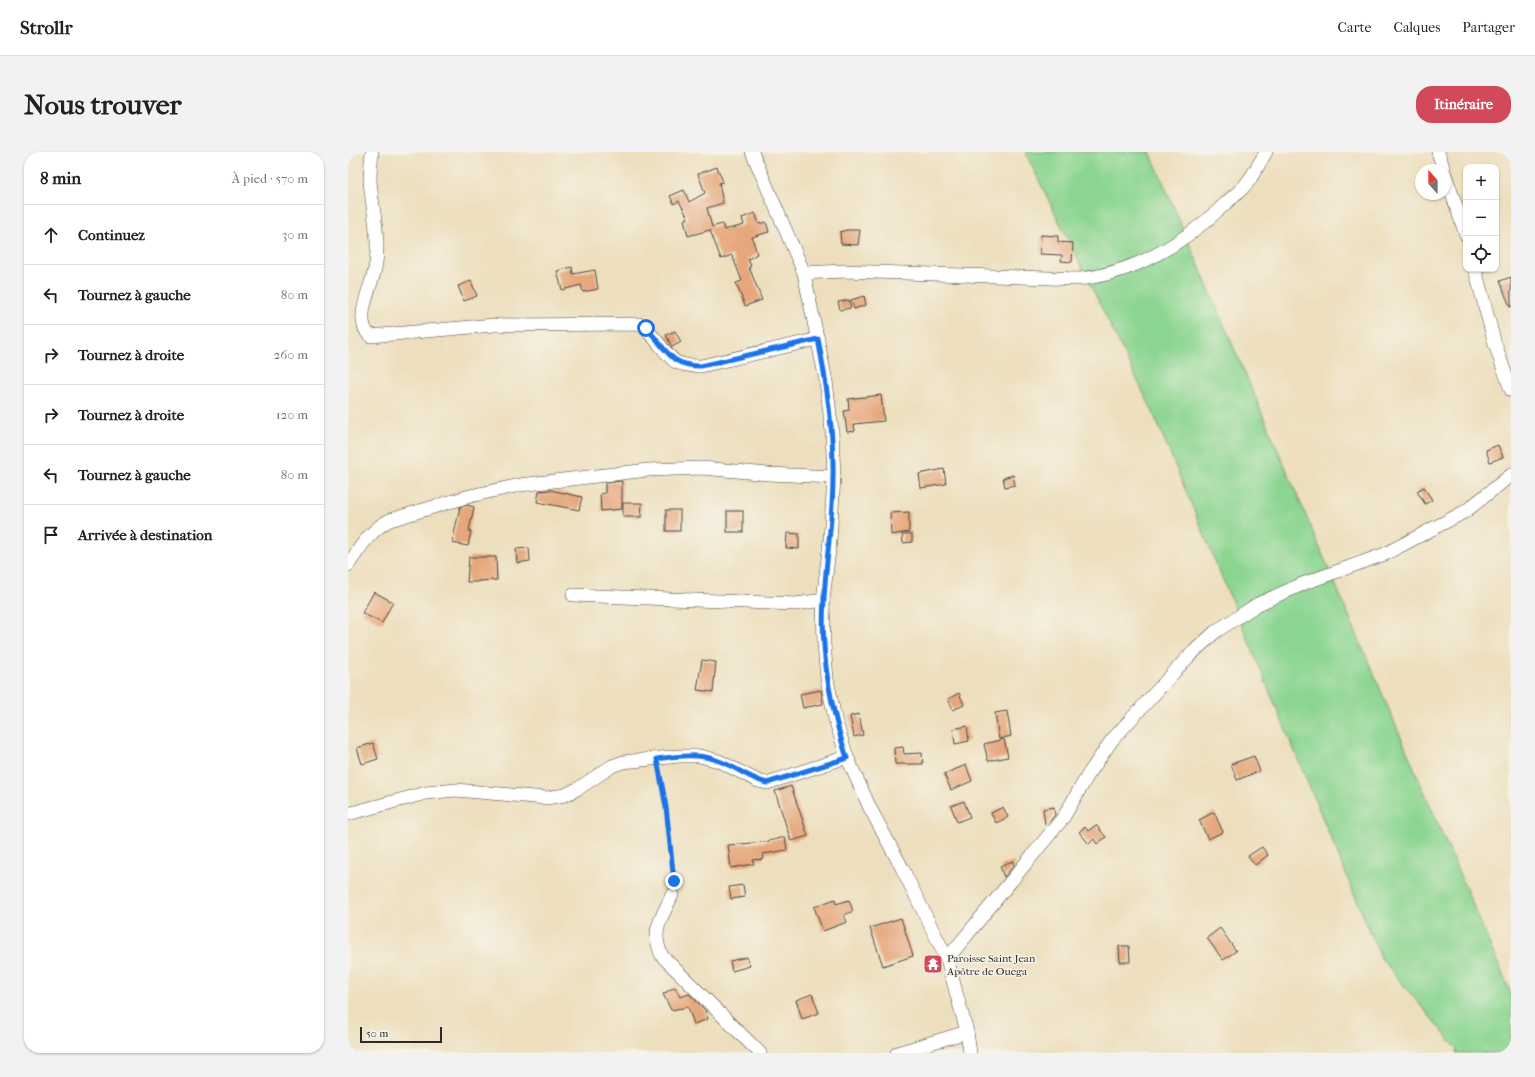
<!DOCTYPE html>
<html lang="fr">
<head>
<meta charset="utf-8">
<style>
	body { margin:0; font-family:"IM FELL French Canon",serif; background:#f2f2f2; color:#202124 }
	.controls { position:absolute; right:12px; top:12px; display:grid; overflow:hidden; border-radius:8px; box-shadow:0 1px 3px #0004 }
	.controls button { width:36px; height:36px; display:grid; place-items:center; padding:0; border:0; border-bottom:1px solid #e0e0e0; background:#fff; color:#202124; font:20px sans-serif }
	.compass { position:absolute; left:1067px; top:12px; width:36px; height:36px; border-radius:50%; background:#fff; box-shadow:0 1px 3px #0004; rotate:339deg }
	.scale { position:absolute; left:12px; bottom:10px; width:82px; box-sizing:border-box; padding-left:4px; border:2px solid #2b2b2b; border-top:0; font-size:11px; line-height:14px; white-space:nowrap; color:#2b2b2b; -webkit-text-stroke:3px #f7f3e8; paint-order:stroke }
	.stop { position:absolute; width:12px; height:12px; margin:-9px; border:3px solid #1a73e8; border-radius:50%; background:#fff }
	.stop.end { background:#1a73e8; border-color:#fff; box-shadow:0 1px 4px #0008 }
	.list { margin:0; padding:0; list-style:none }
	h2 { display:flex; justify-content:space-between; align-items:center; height:52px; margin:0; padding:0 16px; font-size:17px }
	h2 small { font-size:13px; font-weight:400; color:#757577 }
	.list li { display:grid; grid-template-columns:26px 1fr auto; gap:12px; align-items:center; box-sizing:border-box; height:60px; padding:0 16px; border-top:1px solid #e0e0e0 }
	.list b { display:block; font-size:15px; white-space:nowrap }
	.list em { font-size:13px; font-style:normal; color:#757577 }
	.icon { flex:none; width:22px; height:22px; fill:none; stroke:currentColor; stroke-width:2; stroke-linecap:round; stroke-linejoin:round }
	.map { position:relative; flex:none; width:1163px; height:901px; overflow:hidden; border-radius:16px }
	header { display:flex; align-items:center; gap:24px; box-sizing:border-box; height:56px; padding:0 20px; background:#fff; border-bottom:1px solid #e0e0e0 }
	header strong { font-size:19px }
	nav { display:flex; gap:22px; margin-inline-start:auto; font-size:14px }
	.intro { display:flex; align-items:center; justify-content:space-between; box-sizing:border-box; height:96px; padding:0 24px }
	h1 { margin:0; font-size:28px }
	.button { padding:10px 18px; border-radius:16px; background:#d1495b; color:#fff; font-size:14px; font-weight:700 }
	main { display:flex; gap:24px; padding:0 24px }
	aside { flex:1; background:#fff; border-radius:16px; box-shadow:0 1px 3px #0004 }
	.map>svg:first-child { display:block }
</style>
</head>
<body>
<header>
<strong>Strollr</strong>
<nav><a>Carte</a><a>Calques</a><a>Partager</a></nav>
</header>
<div class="intro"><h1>Nous trouver</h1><a class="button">Itinéraire</a></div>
<main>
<aside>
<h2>8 min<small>À pied · 570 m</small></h2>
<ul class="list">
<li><svg class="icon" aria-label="ahead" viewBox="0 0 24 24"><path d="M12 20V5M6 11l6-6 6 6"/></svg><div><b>Continuez</b></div><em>30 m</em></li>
<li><svg class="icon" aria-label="left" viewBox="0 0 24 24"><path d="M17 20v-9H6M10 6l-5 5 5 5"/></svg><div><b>Tournez à gauche</b></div><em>80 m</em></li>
<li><svg class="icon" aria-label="right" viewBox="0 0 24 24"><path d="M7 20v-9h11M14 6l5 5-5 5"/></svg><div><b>Tournez à droite</b></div><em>260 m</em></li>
<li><svg class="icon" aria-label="right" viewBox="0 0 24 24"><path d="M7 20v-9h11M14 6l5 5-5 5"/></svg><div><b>Tournez à droite</b></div><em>120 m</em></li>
<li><svg class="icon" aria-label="left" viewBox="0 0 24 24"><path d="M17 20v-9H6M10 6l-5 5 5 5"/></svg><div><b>Tournez à gauche</b></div><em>80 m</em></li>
<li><svg class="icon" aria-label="arrive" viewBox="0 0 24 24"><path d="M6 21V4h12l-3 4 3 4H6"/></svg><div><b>Arrivée à destination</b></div></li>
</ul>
</aside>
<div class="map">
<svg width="1163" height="901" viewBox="0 0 1163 901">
	<rect width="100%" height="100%" fill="#f7f3e8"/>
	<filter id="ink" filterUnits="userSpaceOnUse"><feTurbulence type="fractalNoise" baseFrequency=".025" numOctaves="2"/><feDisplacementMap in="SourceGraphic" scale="8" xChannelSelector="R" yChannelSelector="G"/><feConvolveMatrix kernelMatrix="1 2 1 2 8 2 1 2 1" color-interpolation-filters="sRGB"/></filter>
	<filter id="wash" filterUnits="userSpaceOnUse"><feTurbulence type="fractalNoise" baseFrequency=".012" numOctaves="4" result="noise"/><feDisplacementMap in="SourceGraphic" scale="16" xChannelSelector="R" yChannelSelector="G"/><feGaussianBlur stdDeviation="0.9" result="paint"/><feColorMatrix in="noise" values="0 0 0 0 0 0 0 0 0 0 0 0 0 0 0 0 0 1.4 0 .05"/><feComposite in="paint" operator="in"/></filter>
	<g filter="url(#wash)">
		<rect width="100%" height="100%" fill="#eddfbd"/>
		<polygon fill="#8cd591" stroke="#5c805e" points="677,0 802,0 1163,842 1163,901 1108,901 1109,897 1033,806 804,258"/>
		<g id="blocks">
			<g fill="#e6a77b">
				<polygon points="369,15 375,30 371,31 375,51 359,56 364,75 374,72 376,78 396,73 394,66 407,61 411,72 418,70 421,80 404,85 409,102 400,107 403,114 401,115 414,148 397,154 388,131 394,129 384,103 373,107 362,78 340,84 336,68 340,66 331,49 326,52 322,44 336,38 341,50 357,41 350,22"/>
				<polygon points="498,78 512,78 510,93 493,92 492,80"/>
				<polygon points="693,83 710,84 710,90 725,91 724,110 713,109 714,103 692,102"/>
				<polygon points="224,115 225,122 247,118 250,137 235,140 233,133 214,138 209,119"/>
				<polygon points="1163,125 1163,155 1162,155 1152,129"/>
				<polygon points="123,129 129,144 116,149 110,134"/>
				<polygon points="516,144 518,153 506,157 503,148"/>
				<polygon points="501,148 503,156 492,158 490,150"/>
				<polygon points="327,179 333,190 324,195 318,183"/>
				<polygon points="533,243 536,269 506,272 507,279 499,280 496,259 501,258 500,247"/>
				<polygon points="1150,293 1155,305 1142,310 1138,298"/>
				<polygon points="596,317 598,332 573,336 571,322"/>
				<polygon points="665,323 667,333 657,335 655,326"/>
				<polygon points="274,329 274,357 253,359 252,342 257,341 257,331"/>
				<polygon points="1076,335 1084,348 1077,352 1069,339"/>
				<polygon points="202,338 234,345 231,358 189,350 191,339"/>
				<polygon points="275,351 294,351 293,365 275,365"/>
				<polygon points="119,353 126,355 121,379 123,379 120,394 104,391 112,355"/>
				<rect x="318" y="358" width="14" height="21"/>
				<rect x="379" y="359" width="16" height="21"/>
				<polygon points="561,360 561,380 543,383 542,361"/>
				<polygon points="439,381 451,382 451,397 438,396"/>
				<polygon points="554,382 564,382 564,390 555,391"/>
				<polygon points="181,396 182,409 169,411 168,397"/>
				<polygon points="121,405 148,405 149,428 130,429 130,430 119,430"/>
				<polygon points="26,440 45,450 34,471 14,461"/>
				<polygon points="354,508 368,510 365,540 349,538"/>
				<polygon points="473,538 475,552 455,556 452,542"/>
				<polygon points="611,541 616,553 605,558 600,547"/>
				<polygon points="659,559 663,584 651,587 647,561"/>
				<polygon points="511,562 515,583 506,585 502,564"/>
				<polygon points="619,574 621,589 607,592 605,577"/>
				<polygon points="656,587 660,605 640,609 636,592"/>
				<polygon points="25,591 30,607 14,612 9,596"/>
				<polygon points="555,595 556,602 574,601 575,612 547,612 546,596"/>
				<polygon points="906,604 912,619 889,628 883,612"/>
				<polygon points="618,613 624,629 603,638 596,622"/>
				<polygon points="443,634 460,684 443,689 427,639"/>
				<polygon points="616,649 622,665 609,670 603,654"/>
				<polygon points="655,655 660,665 648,671 643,661"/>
				<polygon points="706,655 707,663 700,671 697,672 695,657"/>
				<polygon points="866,660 875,680 860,687 851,668"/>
				<polygon points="748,673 758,685 749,692 746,687 741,692 731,680 737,675 740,679"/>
				<polygon points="437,685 439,698 415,702 416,707 405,708 406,712 383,716 380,693 417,690"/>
				<polygon points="914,695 920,703 907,713 900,704"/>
				<polygon points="665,709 666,713 656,725 652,714"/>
				<polygon points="395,733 397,745 383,747 381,735"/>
				<polygon points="487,747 488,752 501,748 505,759 496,763 499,770 475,779 466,755"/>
				<polygon points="553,766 565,804 535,814 522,776"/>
				<polygon points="872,776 888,799 875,808 859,786"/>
				<polygon points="771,794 781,794 782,810 772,810"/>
				<polygon points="399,805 402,814 384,819 382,809"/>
				<polygon points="327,835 332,845 341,842 357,858 360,867 346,872 340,855 323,858 315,842"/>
				<polygon points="464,842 471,861 454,867 448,848"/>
			</g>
		</g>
	</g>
	<g filter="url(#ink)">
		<use href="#blocks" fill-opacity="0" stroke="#484641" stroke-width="1"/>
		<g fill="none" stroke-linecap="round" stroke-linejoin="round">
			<g stroke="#484641" stroke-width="14">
				<g id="street">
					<path d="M24,0C23,9 22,19 22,28C24,57 33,88 27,117C23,136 5,168 22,184L146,173L291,172C307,182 316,202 328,210C336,214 345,214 353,214L470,187"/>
					<polyline points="404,0 456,121 478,229 484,279 486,325 482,389 475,448 476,492 479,527 487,567 499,605 522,656 554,716 599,807 619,880 622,901"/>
					<polyline points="1090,0 1096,18"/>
					<polyline points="1097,22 1118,83"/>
					<polyline points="1127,117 1147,192 1163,238"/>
					<path d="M456,121L496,119L731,127C787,121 836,91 877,52C884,45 893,39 899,31C906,22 912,10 918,0"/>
					<path d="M0,413C12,396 22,378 42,368L122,344L172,333L300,318L354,316L421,322L486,325"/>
					<polyline points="225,443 448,452 475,448"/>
					<polyline points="0,662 78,641 108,638 198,646 217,643 231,636 264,614 275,610 331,604 352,604 371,609 410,629 419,631 499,605"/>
					<path d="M324,743C314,766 302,778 314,804L412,901"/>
					<polyline points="599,807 715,666 740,623 764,588 840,505 867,480 910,452 957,431 1037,402 1118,359 1163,323"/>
					<polyline points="549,901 619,880"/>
				</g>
			</g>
			<polyline stroke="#484641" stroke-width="2" stroke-dasharray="3 3" stroke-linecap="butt" points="311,617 318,655 326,731"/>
			<use href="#street" stroke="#fff" stroke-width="13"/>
		</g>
	</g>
	<g fill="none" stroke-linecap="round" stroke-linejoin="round" filter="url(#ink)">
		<path stroke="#1a73e8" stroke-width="5" d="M298,176C319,196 320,214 353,214L470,187C479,233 486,279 485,326C485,366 478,407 476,447C472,502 482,554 499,606L419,631C402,627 388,615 371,609C351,601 330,604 309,607L318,655L326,729"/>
	</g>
	<defs>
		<g id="temple-square" transform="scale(1)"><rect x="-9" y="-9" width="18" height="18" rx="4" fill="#d1495b" stroke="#f7f3e8"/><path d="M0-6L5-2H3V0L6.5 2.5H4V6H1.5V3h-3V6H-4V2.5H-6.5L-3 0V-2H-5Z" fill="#fff"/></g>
	</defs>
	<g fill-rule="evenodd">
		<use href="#temple-square" x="585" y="812"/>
	</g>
	<g text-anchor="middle" stroke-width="3" stroke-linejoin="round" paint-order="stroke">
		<g font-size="11" fill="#2b2b2b" stroke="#f7f3e8" text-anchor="start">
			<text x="599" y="810">Paroisse Saint Jean<tspan x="599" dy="13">Apôtre de Ouega</tspan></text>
		</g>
	</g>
</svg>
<div class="controls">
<button>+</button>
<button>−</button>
<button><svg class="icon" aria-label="locate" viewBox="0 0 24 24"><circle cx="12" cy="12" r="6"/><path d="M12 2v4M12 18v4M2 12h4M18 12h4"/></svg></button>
</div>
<svg class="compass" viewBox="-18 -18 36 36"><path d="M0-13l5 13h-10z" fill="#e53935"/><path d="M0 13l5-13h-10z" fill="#757577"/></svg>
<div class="scale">50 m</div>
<div class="stop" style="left:298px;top:176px"></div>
<div class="stop end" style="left:326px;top:729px"></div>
</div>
</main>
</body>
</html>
